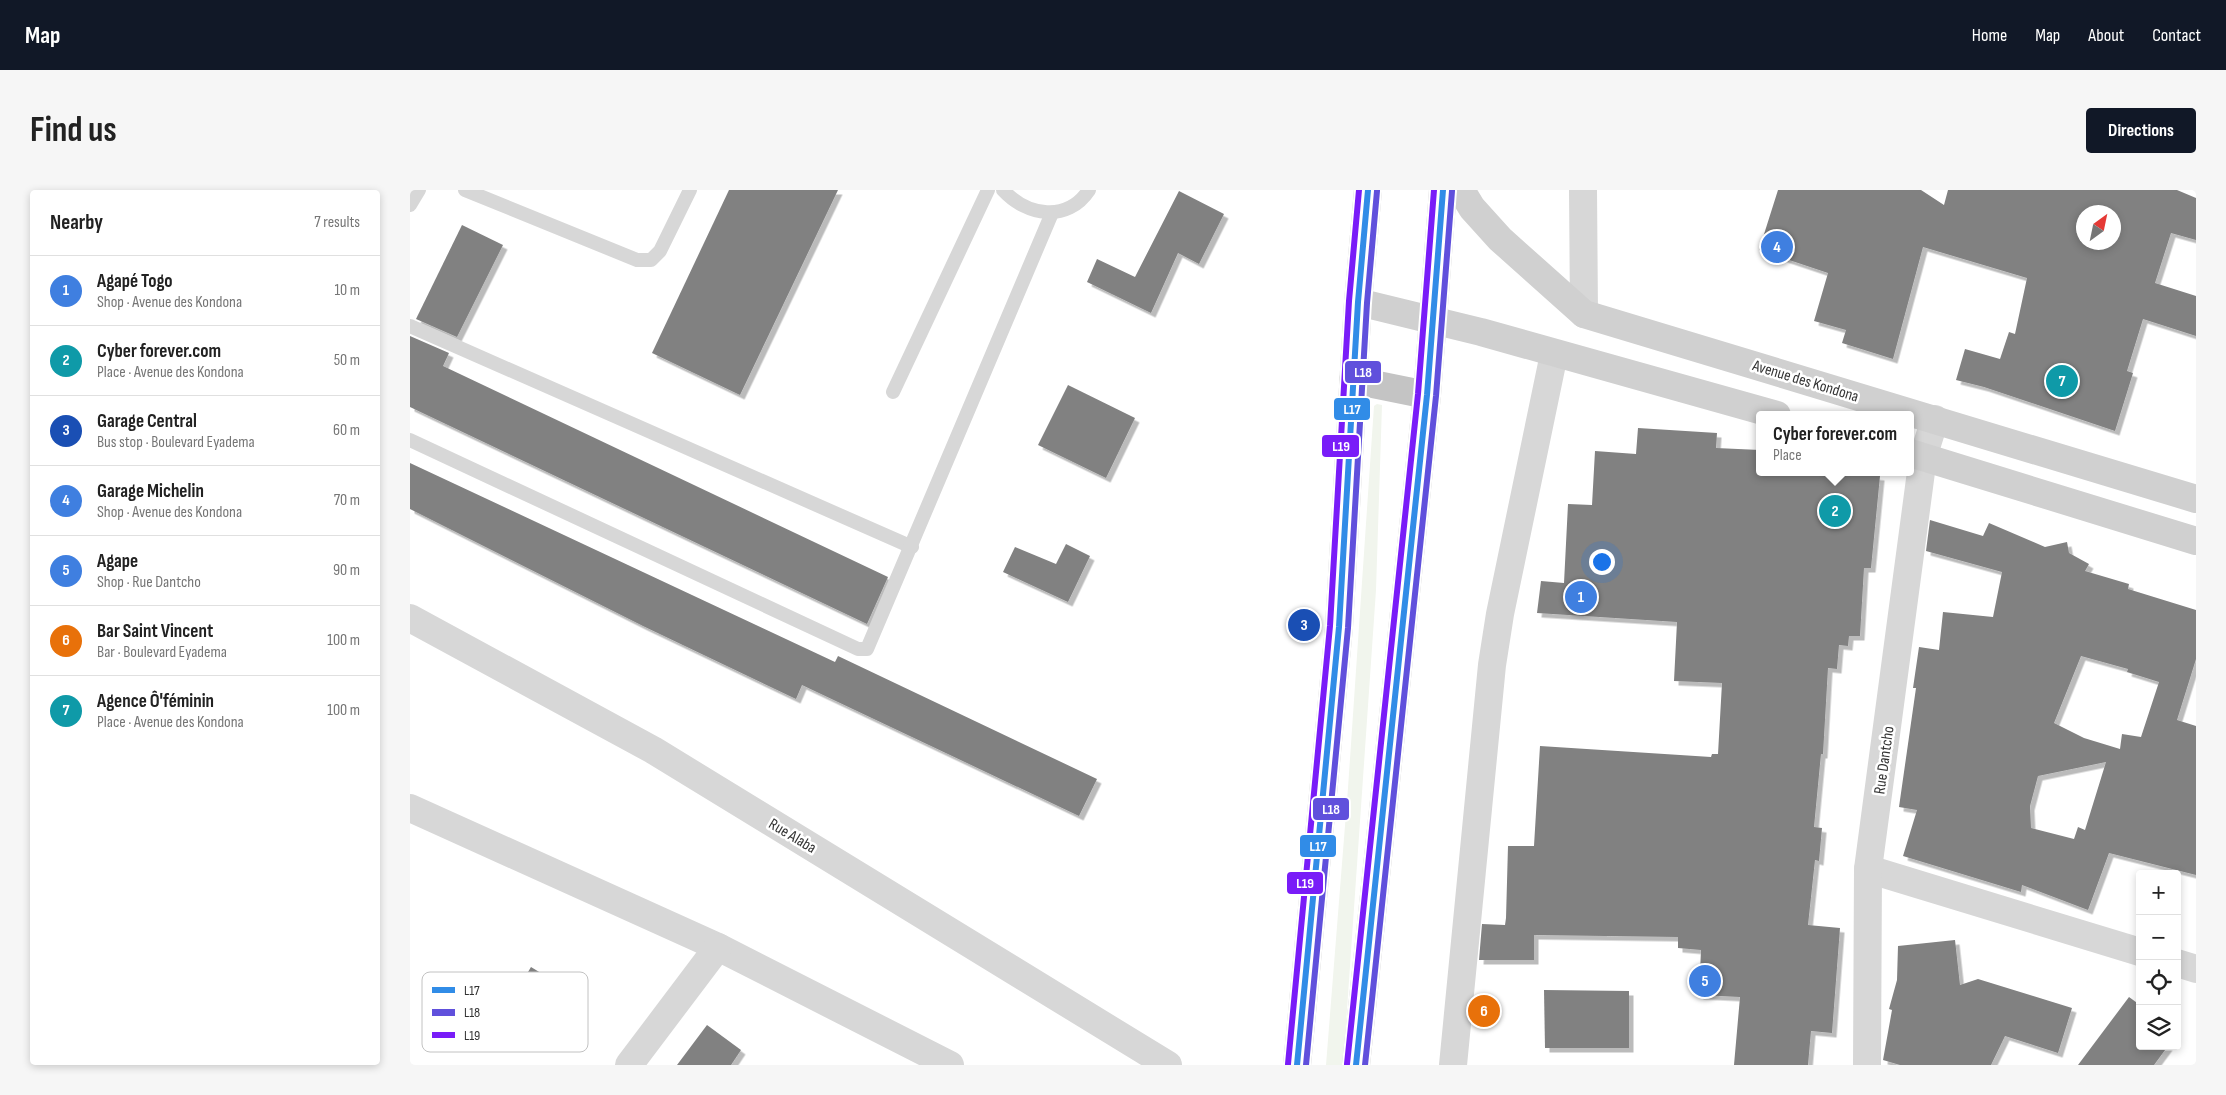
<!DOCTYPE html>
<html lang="en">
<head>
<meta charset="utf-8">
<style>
	body { margin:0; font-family:"Sofia Sans Condensed",sans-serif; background:#f6f6f6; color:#222 }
	.controls { position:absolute; right:15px; bottom:15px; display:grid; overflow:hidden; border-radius:5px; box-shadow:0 2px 8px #0003 }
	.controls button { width:45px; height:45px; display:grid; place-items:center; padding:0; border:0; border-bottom:1px solid #e0e0e0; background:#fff; color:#222; font:25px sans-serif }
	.compass { position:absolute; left:1666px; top:15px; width:45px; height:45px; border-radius:50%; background:#fff; box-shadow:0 2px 8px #0003; rotate:33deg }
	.you { position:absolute; left:1191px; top:371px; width:18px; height:18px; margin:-12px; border:4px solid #fff; border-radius:50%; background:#1a73e8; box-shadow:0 0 0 8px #1a73e833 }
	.badge { display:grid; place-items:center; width:32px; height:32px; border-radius:50%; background:#111827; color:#fff; font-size:16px; font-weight:700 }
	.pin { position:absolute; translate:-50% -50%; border:2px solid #fff; box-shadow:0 1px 5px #0006 }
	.popup { position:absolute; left:1346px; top:221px; width:158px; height:65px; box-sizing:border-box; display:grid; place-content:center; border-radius:5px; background:#fff; filter:drop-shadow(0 1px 4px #0005); font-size:16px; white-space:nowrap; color:#767676 }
	.popup b { font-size:19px; color:#222 }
	.popup::after { content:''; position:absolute; left:50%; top:100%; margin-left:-10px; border:10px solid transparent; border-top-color:#fff }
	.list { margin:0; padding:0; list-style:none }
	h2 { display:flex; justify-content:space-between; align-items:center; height:65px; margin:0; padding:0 20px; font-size:21px }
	h2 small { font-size:16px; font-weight:400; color:#767676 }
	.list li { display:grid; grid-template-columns:32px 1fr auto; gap:15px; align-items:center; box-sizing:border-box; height:70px; padding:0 20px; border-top:1px solid #e0e0e0 }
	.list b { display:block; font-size:19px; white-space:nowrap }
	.list p { margin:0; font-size:16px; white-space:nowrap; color:#767676 }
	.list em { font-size:16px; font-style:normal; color:#767676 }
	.icon { flex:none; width:28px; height:28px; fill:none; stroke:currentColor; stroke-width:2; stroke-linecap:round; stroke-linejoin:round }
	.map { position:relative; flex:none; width:1786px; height:875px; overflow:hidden; border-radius:5px }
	header { display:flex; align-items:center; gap:30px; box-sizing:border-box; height:70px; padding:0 25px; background:#111827; color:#fff }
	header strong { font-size:24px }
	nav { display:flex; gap:28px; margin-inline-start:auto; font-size:18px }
	.intro { display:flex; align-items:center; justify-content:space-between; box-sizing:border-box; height:120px; padding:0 30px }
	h1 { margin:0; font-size:35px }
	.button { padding:12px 22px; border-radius:5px; background:#111827; color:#fff; font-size:18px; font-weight:700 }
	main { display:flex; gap:30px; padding:0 30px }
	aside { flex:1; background:#fff; border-radius:5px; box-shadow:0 2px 8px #0003 }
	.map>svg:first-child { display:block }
</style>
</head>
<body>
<header>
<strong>Map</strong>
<nav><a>Home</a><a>Map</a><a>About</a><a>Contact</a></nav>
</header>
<div class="intro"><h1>Find us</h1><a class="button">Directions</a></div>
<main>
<aside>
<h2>Nearby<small>7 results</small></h2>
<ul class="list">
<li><span class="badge" style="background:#3f7fe0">1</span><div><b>Agapé Togo</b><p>Shop · Avenue des Kondona</p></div><em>10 m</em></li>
<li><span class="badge" style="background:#0f9aa8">2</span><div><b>Cyber forever.com</b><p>Place · Avenue des Kondona</p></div><em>50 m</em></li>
<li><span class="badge" style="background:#1a4fb4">3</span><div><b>Garage Central</b><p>Bus stop · Boulevard Eyadema</p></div><em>60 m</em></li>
<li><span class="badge" style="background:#3f7fe0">4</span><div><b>Garage Michelin</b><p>Shop · Avenue des Kondona</p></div><em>70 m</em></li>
<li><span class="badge" style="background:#3f7fe0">5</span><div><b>Agape</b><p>Shop · Rue Dantcho</p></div><em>90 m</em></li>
<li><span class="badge" style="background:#e8710a">6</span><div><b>Bar Saint Vincent</b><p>Bar · Boulevard Eyadema</p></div><em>100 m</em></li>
<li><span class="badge" style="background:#0f9aa8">7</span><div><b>Agence Ô'féminin</b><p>Place · Avenue des Kondona</p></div><em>100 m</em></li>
</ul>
</aside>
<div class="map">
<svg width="1786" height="875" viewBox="0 0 1786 875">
	<defs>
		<filter id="shadow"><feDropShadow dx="4.5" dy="4.5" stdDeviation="0" flood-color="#0004"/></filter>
	</defs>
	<rect width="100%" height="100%" fill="#fff"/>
	<polygon fill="#f1f5ed" points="967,214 972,215 966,400 934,863 933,875 916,875 938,598 964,216"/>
	<g fill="#818181" fill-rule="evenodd" filter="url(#shadow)">
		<polygon points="319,0 428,0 330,205 242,163"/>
		<path d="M1368,0H1511L1534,15L1538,0H1767L1786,8V50L1761,43L1745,93L1786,106V146L1733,129L1717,181L1723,183L1705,241L1574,197L1546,190L1555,159L1590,169L1599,142L1605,144L1617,88L1513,57L1483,169L1432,153L1436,140L1404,131L1418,83L1349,60ZM1674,22H1704V52H1674Z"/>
		<polygon points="769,1 814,24 789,74 768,63 741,123 677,92 687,69 725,87"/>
		<polygon points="52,35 93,55 47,147 6,129"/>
		<polygon points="0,146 39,163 33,176 478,387 457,434 0,217"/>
		<polygon points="658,195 725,228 696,288 628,255"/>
		<polygon points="1228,238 1307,243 1306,258 1350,260 1350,282 1430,282 1470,286 1461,378 1454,378 1450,446 1439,446 1438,456 1429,455 1427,479 1418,478 1413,564 1411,564 1404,637 1412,638 1409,671 1405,670 1398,735 1430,738 1422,843 1401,841 1398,875 1324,875 1330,807 1289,805 1291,760 1268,758 1268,747 1124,745 1124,770 1069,770 1072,734 1095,735 1096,728 1098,656 1124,656 1130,556 1301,567 1302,564 1308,564 1312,493 1264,491 1267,432 1127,423 1131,391 1154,393 1158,314 1182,315 1185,261 1226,264"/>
		<polygon points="0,273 425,472 428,466 687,589 669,626 392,495 386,509 233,436 0,319"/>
		<path d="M1520,330L1573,346L1579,333L1635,357L1657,352L1659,363L1679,374L1675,381L1719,394L1718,399L1786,420V469L1767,530L1786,536V685L1699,663L1678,720L1612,695L1611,702L1493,666L1507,620L1489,617L1506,498H1503L1509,457L1529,460L1533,422L1583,427L1592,382L1516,361ZM1671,466L1718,479L1717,482L1749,492L1731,547L1712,544L1710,559L1674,548L1644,533ZM1696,572L1675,640L1668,637L1664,649L1621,638L1620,616L1628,586Z"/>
		<polygon points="656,354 680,366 658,412 593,382 605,357 646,374"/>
		<polygon points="1545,750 1550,795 1568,789 1662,818 1648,863 1595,846 1581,875 1490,875 1473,870 1482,820 1479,819 1487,790 1488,756"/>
		<polygon points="121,777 144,791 125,821 103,807"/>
		<polygon points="1134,800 1219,801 1219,858 1135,858"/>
		<polygon points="1719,807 1730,815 1730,856 1758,856 1744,875 1668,875"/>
		<polygon points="297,835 331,860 321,875 267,875"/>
	</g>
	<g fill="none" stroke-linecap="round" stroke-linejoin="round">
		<g stroke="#d7d7d7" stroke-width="14">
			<polyline points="55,0 227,70 241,70 250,61 280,0"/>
			<path d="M593,0C617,26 657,33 679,0"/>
			<polyline points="0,15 9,0"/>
			<polyline points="0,136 502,357"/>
			<polyline points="483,202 578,0"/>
			<polyline points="0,250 448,459 457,459 642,23"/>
		</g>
		<g stroke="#d7d7d7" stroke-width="28">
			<polyline points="1173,0 1174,124"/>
			<polyline points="0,428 243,560 758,875"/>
			<polyline points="0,618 308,757 540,875"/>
			<polyline points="1458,679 1730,762"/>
			<polyline points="1767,773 1786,779"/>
			<polyline points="219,875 308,757"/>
			<polyline points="1043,875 1082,475 1090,424 1144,164"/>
			<polyline points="1457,875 1458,679 1513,267 1525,229"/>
		</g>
		<g stroke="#d0d0d0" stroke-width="28">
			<polyline points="1051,0 1062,18 1090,49 1174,124 1786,309"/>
			<polyline points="948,112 1071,142 1367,225"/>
			<polyline points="1500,263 1786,351"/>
		</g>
		<g stroke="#c4c4c4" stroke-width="28">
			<polyline points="943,190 1017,205"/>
			<polyline points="887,875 929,437 948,112 958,0"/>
			<polyline points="946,875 1017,205 1033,0"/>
		</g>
		<g stroke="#fff" stroke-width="10">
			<g id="bus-1">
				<polyline points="887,875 929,437 948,112 958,0"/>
				<polyline points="946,875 1017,205 1033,0"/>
			</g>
		</g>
		<g stroke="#fff" stroke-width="10">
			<g id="bus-2">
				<polyline points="896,875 938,438 957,113 967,1"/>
				<polyline points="955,875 1026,206 1042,1"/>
			</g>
		</g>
		<g stroke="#fff" stroke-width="10">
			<g id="bus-3">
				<polyline points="878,874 920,436 939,111 949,0"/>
				<polyline points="937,874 1008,204 1024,0"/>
			</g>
		</g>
		<use href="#bus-1" stroke="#318ce7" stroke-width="6"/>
		<use href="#bus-2" stroke="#6050dc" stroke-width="6"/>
		<use href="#bus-3" stroke="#791cf8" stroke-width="6"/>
	</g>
	<g text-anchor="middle" stroke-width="5" stroke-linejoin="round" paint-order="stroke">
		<g font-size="16" fill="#333" stroke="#fff">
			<text transform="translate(1396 190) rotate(17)" y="6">Avenue des Kondona</text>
			<text transform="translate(1473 570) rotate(-82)" y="6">Rue Dantcho</text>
			<text transform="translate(383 645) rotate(31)" y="6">Rue Alaba</text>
		</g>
	</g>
	<rect x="12" y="782" width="166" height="80" rx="8" fill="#fff" stroke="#c2c2c2" stroke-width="1"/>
	<rect x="22" y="797" width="23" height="6" fill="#318ce7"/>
	<rect x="22" y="819" width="23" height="7" fill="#6050dc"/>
	<rect x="22" y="842" width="23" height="6" fill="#791cf8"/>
	<g font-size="14" fill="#333">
		<text x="54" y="805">L17</text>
		<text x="54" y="827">L18</text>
		<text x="54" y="850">L19</text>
	</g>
	<g stroke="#fff" stroke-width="2">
		<rect x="934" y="170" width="38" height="24" rx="5" fill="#6050dc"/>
		<rect x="923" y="207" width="38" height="24" rx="5" fill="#318ce7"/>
		<rect x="911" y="244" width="39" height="24" rx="5" fill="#791cf8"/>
		<rect x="902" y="607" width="38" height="24" rx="5" fill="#6050dc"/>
		<rect x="889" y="644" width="38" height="24" rx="5" fill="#318ce7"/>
		<rect x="876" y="681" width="38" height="24" rx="5" fill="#791cf8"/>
	</g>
	<g font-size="14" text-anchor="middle" font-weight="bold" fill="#fff">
		<text x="953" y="187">L18</text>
		<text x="942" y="224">L17</text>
		<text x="931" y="261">L19</text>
		<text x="921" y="624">L18</text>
		<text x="908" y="661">L17</text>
		<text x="895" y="698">L19</text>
	</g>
</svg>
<div class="controls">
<button>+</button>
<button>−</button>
<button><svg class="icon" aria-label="locate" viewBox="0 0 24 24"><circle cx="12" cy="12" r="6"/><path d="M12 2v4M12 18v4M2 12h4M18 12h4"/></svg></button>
<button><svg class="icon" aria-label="layers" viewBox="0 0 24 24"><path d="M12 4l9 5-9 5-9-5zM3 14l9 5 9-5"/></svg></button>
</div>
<svg class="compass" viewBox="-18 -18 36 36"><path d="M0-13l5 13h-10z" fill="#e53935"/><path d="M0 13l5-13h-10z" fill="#767676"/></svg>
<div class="you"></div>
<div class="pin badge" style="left:1171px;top:407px;background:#3f7fe0">1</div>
<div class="pin badge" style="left:1425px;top:321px;background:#0f9aa8">2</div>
<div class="popup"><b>Cyber forever.com</b>Place</div>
<div class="pin badge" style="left:894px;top:435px;background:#1a4fb4">3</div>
<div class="pin badge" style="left:1367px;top:57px;background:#3f7fe0">4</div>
<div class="pin badge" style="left:1295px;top:791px;background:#3f7fe0">5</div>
<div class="pin badge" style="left:1074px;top:821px;background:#e8710a">6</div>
<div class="pin badge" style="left:1652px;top:191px;background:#0f9aa8">7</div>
</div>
</main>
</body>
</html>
